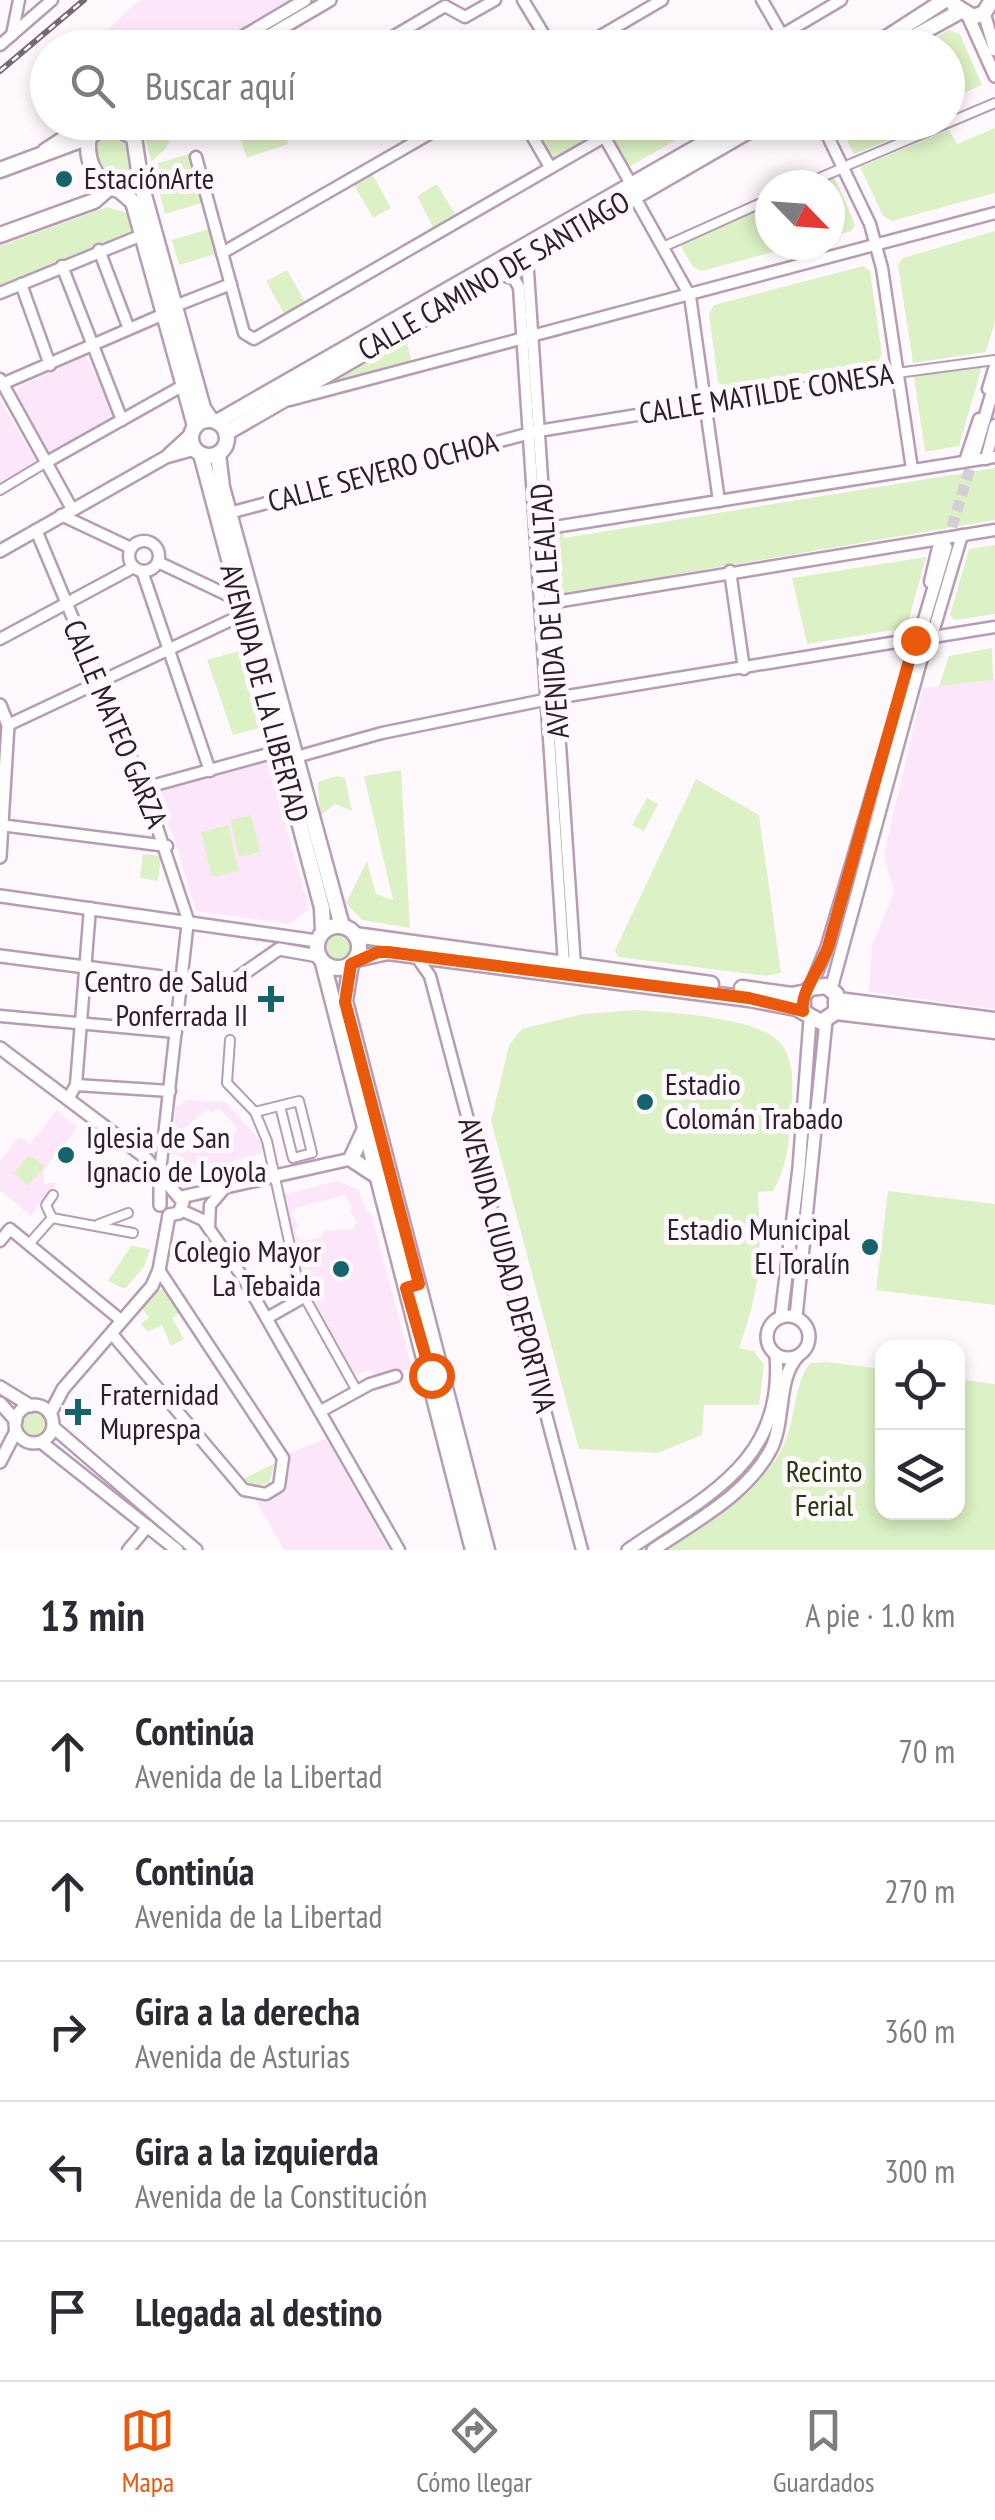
<!DOCTYPE html>
<html lang="es">
<head>
<meta charset="utf-8">
<style>
	body { margin:0; font-family:"PT Sans Narrow",sans-serif; background:#f7f7f7; color:#2b2b33 }
	.controls { position:absolute; right:30px; bottom:30px; display:grid; overflow:hidden; border-radius:20px; box-shadow:0 5px 15px #0003 }
	.controls button { width:90px; height:90px; display:grid; place-items:center; padding:0; border:0; border-bottom:2px solid #e1e1e2; background:#fff; color:#2b2b33; font:50px sans-serif }
	.compass { position:absolute; left:755px; top:170px; width:90px; height:90px; border-radius:50%; background:#fff; box-shadow:0 5px 15px #0003; rotate:115deg }
	.stop { position:absolute; width:30px; height:30px; margin:-22px; border:8px solid #ea580c; border-radius:50%; background:#fff }
	.stop.end { background:#ea580c; border-color:#fff; box-shadow:0 2px 10px #0008 }
	.list { margin:0; padding:0; list-style:none }
	h2 { display:flex; justify-content:space-between; align-items:center; height:130px; margin:0; padding:0 40px; font-size:42px }
	h2 small { font-size:32px; font-weight:400; color:#7c7c81 }
	.list li { display:grid; grid-template-columns:65px 1fr auto; gap:30px; align-items:center; box-sizing:border-box; height:140px; padding:0 40px; border-top:2px solid #e1e1e2 }
	.list b { display:block; font-size:38px; white-space:nowrap }
	.list p { margin:0; font-size:32px; white-space:nowrap; color:#7c7c81 }
	.list em { font-size:32px; font-style:normal; color:#7c7c81 }
	.icon { flex:none; width:55px; height:55px; fill:none; stroke:currentColor; stroke-width:2; stroke-linecap:round; stroke-linejoin:round }
	.map { position:relative; flex:none; width:995px; height:1550px; overflow:hidden }
	.search { position:absolute; background:#fff; box-shadow:0 5px 15px #0003; left:30px; right:30px; top:30px; height:110px; display:flex; align-items:center; gap:25px; box-sizing:border-box; padding:0 35px; border-radius:55px; color:#7c7c81; font-size:38px }
	.sheet { height:830px; background:#fff }
	nav { display:flex; justify-content:space-around; align-items:center; box-sizing:border-box; height:140px; border-top:2px solid #e1e1e2; background:#fff; font-size:28px; color:#7c7c81 }
	nav a { display:grid; justify-items:center; gap:5px }
	nav .on { color:#ea580c }
	.map>svg:first-child { display:block }
</style>
</head>
<body>
<div class="map">
<svg width="995" height="1550" viewBox="0 0 995 1550">
	<rect width="100%" height="100%" fill="#fff9fe"/>
	<g fill="#fce7fa" fill-rule="evenodd">
		<polygon points="139,0 294,0 211,47 113,47 104,33"/>
		<polygon points="86,356 114,416 50,453 15,395 19,387"/>
		<polygon points="0,400 38,465 0,488"/>
		<polygon points="995,679 995,1009 869,992 872,945 894,892 884,854 923,688"/>
		<polygon points="268,761 309,909 290,924 196,911 174,837 154,792"/>
		<path d="M188,1100L226,1102L265,1147L261,1153L182,1175L177,1155L170,1154L176,1107ZM219,1108L238,1129L216,1150L204,1136L197,1142L185,1128L207,1109L211,1113Z"/>
		<polygon points="57,1110 77,1127 43,1171 44,1184 57,1182 31,1216 0,1190 0,1161 19,1137 30,1144"/>
		<path d="M337,1181L358,1189L367,1213L371,1212L412,1368L375,1378L372,1370L351,1376L302,1290L278,1196ZM345,1195L353,1208L349,1210L357,1222L353,1229L323,1231L321,1237L304,1241L297,1237L295,1229L300,1227L291,1214L295,1208Z"/>
		<polygon points="326,1439 389,1550 284,1550 256,1500 274,1497 286,1484 290,1470 287,1454"/>
	</g>
	<g fill="#dcf1c5">
		<polygon points="949,30 960,34 982,85 948,100 948,48 920,47"/>
		<polygon points="149,123 177,123 166,148 151,162 146,142"/>
		<polygon points="390,123 423,123 426,128 401,142"/>
		<polygon points="567,123 582,123 591,138 553,159 541,138"/>
		<polygon points="646,123 678,123 685,135 629,167 615,141"/>
		<polygon points="838,123 932,123 854,154"/>
		<polygon points="281,124 288,144 247,158 240,137"/>
		<polygon points="995,128 995,193 892,221 883,216 860,167 949,130 957,144"/>
		<path d="M111,132C126,138 131,153 131,169L119,181L105,177L95,157L94,143Z"/>
		<polygon points="189,154 202,203 165,214 152,165"/>
		<polygon points="372,174 391,208 373,218 354,185"/>
		<polygon points="834,177 855,224 852,231 830,237 830,185 815,185"/>
		<polygon points="437,184 455,214 433,227 417,196"/>
		<polygon points="770,204 770,245 799,245 702,271 693,267 679,243"/>
		<polygon points="107,207 127,213 131,231 0,286 0,246"/>
		<polygon points="209,229 216,254 179,265 172,240"/>
		<polygon points="995,231 995,322 986,352 913,363 898,265 903,258"/>
		<polygon points="863,266 870,271 882,355 877,362 725,387 718,382 709,314 714,305"/>
		<polygon points="287,270 305,302 285,315 266,281"/>
		<polygon points="405,336 412,362 316,389"/>
		<polygon points="982,366 959,446 925,452 914,377"/>
		<polygon points="995,468 995,520 554,595 552,534 563,532 564,538"/>
		<polygon points="995,545 995,614 955,620 950,615 969,549"/>
		<polygon points="926,557 908,622 899,629 807,644 792,578"/>
		<polygon points="992,648 993,680 939,686 949,656"/>
		<polygon points="239,651 259,728 233,735 207,660"/>
		<polygon points="401,770 410,928 362,920 346,903 367,861 376,894 393,900 364,776"/>
		<polygon points="337,776 345,778 352,811 335,804 320,816 318,782"/>
		<polygon points="696,779 759,815 781,973 765,976 618,957 615,950"/>
		<polygon points="647,798 658,804 644,831 632,825"/>
		<polygon points="251,815 260,852 239,857 230,820"/>
		<polygon points="228,825 239,871 212,877 201,832"/>
		<polygon points="143,854 161,856 158,881 140,878"/>
		<circle cx="338" cy="947" r="12"/>
		<path d="M636,1010C670,1013 765,1016 784,1048C796,1069 792,1093 791,1116C789,1143 787,1167 773,1191L758,1192C761,1259 762,1283 739,1348L754,1351L764,1365L759,1405H704L702,1435L658,1453L579,1449L491,1121L509,1045L522,1029L583,1014Z"/>
		<polygon points="29,1155 45,1166 28,1186 14,1173"/>
		<polygon points="888,1191 995,1204 995,1305 876,1290"/>
		<polygon points="131,1246 150,1249 144,1267 125,1289 108,1281"/>
		<polygon points="158,1289 164,1289 181,1312 172,1318 184,1339 171,1346 162,1325 148,1332 141,1324 149,1317 142,1309"/>
		<path d="M827,1362L882,1369V1512H958V1379L995,1384V1550H660C706,1519 766,1492 787,1437C796,1412 794,1385 810,1363Z"/>
		<circle cx="34" cy="1425" r="13"/>
		<polygon points="275,1463 269,1483 254,1486 243,1479"/>
	</g>
	<g fill="none" stroke-linecap="round" stroke-linejoin="round">
		<polyline stroke="#d5ced4" stroke-width="11" stroke-dasharray="11 5.5" stroke-linecap="butt" points="947,543 974,455"/>
		<g stroke="#b79cb4" stroke-width="12">
			<g id="pedestrian">
				<polyline points="848,165 995,103"/>
				<polyline points="803,185 838,170"/>
				<polyline points="663,247 770,199"/>
				<polyline points="897,373 995,360"/>
				<polyline points="0,490 45,463"/>
				<polyline points="230,1040 227,1083 255,1112 267,1141 299,1287 357,1391"/>
				<polyline points="255,1112 299,1101 312,1153 293,1158 280,1106"/>
				<polyline points="52,1218 46,1205 53,1195"/>
				<polyline points="99,1224 128,1213"/>
				<polyline points="29,1244 52,1218 133,1233"/>
			</g>
		</g>
		<g stroke="#b79cb4" stroke-width="15">
			<g id="minor">
				<polyline points="523,0 552,48"/>
				<polyline points="762,0 782,35"/>
				<polyline points="12,35 19,0"/>
				<polyline points="0,45 52,0"/>
				<polyline points="374,48 445,6 465,17 495,0"/>
				<polyline points="580,48 662,0"/>
				<polyline points="760,48 841,0"/>
				<polyline points="524,122 550,167"/>
				<polyline points="596,122 631,184"/>
				<polyline points="821,122 870,224 882,268 912,469"/>
				<polyline points="196,157 244,333 254,339 630,122"/>
				<polyline points="634,196 690,296 719,501"/>
				<polyline points="99,250 129,329"/>
				<polyline points="222,253 450,122"/>
				<polyline points="527,257 575,966"/>
				<polyline points="62,266 122,420"/>
				<polyline points="499,274 514,279 519,287 564,964"/>
				<polyline points="21,284 50,365"/>
				<polyline points="0,293 142,235"/>
				<polyline points="175,306 231,284"/>
				<polyline points="0,379 72,509"/>
				<polyline points="2,384 164,314"/>
				<polyline points="988,389 995,366"/>
				<polyline points="290,400 995,213"/>
				<polyline points="986,459 995,425"/>
				<polyline points="965,461 979,419"/>
				<polyline points="45,463 184,385"/>
				<polyline points="229,513 538,431 897,373"/>
				<polyline points="61,515 131,548"/>
				<polyline points="542,529 995,457"/>
				<polyline points="36,530 144,788 188,920 160,1172"/>
				<circle cx="144" cy="556" r="15"/>
				<polyline points="158,562 240,601"/>
				<polyline points="142,571 210,771"/>
				<polyline points="730,571 744,669"/>
				<polyline points="930,582 940,539"/>
				<polyline points="543,604 995,530"/>
				<polyline points="933,637 995,627"/>
				<polyline points="0,639 134,567"/>
				<polyline points="928,649 962,535"/>
				<polyline points="8,725 244,614"/>
				<polyline points="296,757 382,733 549,699 915,639"/>
				<polyline points="144,788 279,751"/>
				<polyline points="0,825 167,846"/>
				<polyline points="416,956 430,976 582,1550"/>
				<polyline points="0,1016 176,1032"/>
				<polyline points="76,1085 170,1091"/>
				<polyline points="68,1099 76,1085 90,908"/>
				<polyline points="181,1210 203,1220 244,1279 399,1550"/>
				<polyline points="209,1227 210,1205 223,1190"/>
				<polyline points="0,1241 10,1229 122,1321"/>
				<polyline points="267,1318 304,1297"/>
				<polyline points="112,1334 244,1490 266,1494 279,1486 283,1458 159,1270"/>
				<polyline points="321,1411 370,1384 396,1376"/>
				<polyline points="128,1550 148,1526"/>
			</g>
		</g>
		<g stroke="#b79cb4" stroke-width="16">
			<g id="tertiary">
				<polyline points="984,13 995,50"/>
				<polyline points="968,16 995,76"/>
				<polyline points="224,48 305,0"/>
				<polyline points="248,48 330,0"/>
				<polyline points="134,137 136,122"/>
				<polyline points="44,150 87,122"/>
				<polyline points="975,451 995,383"/>
				<polyline points="169,454 191,434"/>
				<polyline points="0,551 166,457 195,449"/>
				<polyline points="0,705 8,725 0,857"/>
				<polyline points="0,896 317,941"/>
				<polyline points="0,956 216,984 230,983 279,949 318,956"/>
				<polyline points="810,988 827,947 946,547"/>
				<polyline points="831,989 926,641"/>
				<polyline points="0,1048 145,1157 183,1202 179,1213 169,1215"/>
				<polyline points="160,1172 160,1205"/>
				<polyline points="181,1197 351,1159"/>
				<circle cx="788" cy="1337" r="21"/>
				<polyline points="781,1317 799,1168 810,1019"/>
				<polyline points="796,1317 826,1021"/>
				<polyline points="0,1387 31,1406"/>
				<polyline points="0,1403 16,1421"/>
				<circle cx="34" cy="1424" r="19"/>
				<polyline points="50,1414 63,1389 152,1286 159,1270 169,1215"/>
				<polyline points="53,1427 196,1550"/>
				<polyline points="41,1442 177,1550"/>
				<polyline points="0,1462 16,1431"/>
				<path d="M628,1550C704,1497 785,1463 776,1355"/>
				<path d="M653,1550C694,1522 749,1494 772,1447C785,1419 777,1378 798,1356"/>
			</g>
		</g>
		<g stroke="#b79cb4" stroke-width="19">
			<g id="secondary">
				<polyline points="954,5 973,17 984,13 992,0"/>
				<polyline points="871,48 945,0"/>
				<polyline points="894,48 959,12"/>
				<polyline points="0,170 89,137"/>
				<path d="M139,176L119,190C95,185 85,158 89,137L107,124L134,137L141,184L203,408L211,420"/>
				<polyline points="119,190 133,202 195,426"/>
				<polyline points="0,235 94,201 109,188"/>
				<circle cx="209" cy="438" r="18"/>
				<polyline points="217,422 741,122"/>
				<polyline points="226,433 764,122"/>
				<polyline points="201,454 322,908 323,931"/>
				<polyline points="218,454 222,487 342,926"/>
				<circle cx="338" cy="947" r="21"/>
				<polyline points="355,935 711,984"/>
				<polyline points="356,959 388,952 749,999 796,1008 821,1022 836,1012 836,994 826,986 810,988 803,996 803,1011"/>
				<polyline points="323,963 473,1550"/>
				<polyline points="351,964 345,1001 487,1550"/>
				<polyline points="742,988 792,995 806,992"/>
				<polyline points="838,1000 995,1020"/>
				<polyline points="836,1012 995,1031"/>
				<polyline points="364,1131 351,1159 377,1176"/>
			</g>
		</g>
		<use href="#pedestrian" stroke="#fff" stroke-width="8"/>
		<use href="#minor" stroke="#fff" stroke-width="10"/>
		<use href="#tertiary" stroke="#fff" stroke-width="11"/>
		<use href="#secondary" stroke="#fff" stroke-width="14"/>
		<g stroke="#736a72" stroke-width="6">
			<polyline id="rail" points="0,71 84,0"/>
		</g>
		<use href="#rail" stroke="#fff9fe" stroke-width="2.5" stroke-dasharray="8" stroke-linecap="butt"/>
	</g>
	<g fill="none" stroke-linecap="round" stroke-linejoin="round">
		<path stroke="#ea580c" stroke-width="12" d="M431,1375L406,1288L419,1284L345,1002L351,964L378,952H388L749,998L803,1011C800,992 821,967 828,947L915,640"/>
	</g>
	<g fill="#16646b" stroke="#fff9fe" stroke-width="4">
		<circle cx="64" cy="179" r="10"/>
		<path d="M266 984h10v10h10v10h-10v10h-10v-10h-10v-10h10z"/>
		<circle cx="645" cy="1102" r="10"/>
		<circle cx="66" cy="1155" r="10"/>
		<circle cx="870" cy="1247" r="10"/>
		<circle cx="341" cy="1269" r="10"/>
		<path d="M73 1397h10v10h10v10h-10v10h-10v-10h-10v-10h10z"/>
	</g>
	<g text-anchor="middle" stroke-width="10" stroke-linejoin="round" paint-order="stroke">
		<g font-size="30" fill="#2c212b" stroke="#fff9fe" text-anchor="start">
			<text x="84" y="189">EstaciónArte</text>
			<text x="248" y="992" text-anchor="end">Centro de Salud<tspan x="248" dy="34">Ponferrada II</tspan></text>
			<text x="665" y="1095">Estadio<tspan x="665" dy="34">Colomán Trabado</tspan></text>
			<text x="86" y="1148">Iglesia de San<tspan x="86" dy="34">Ignacio de Loyola</tspan></text>
			<text x="850" y="1240" text-anchor="end">Estadio Municipal<tspan x="850" dy="34">El Toralín</tspan></text>
			<text x="321" y="1262" text-anchor="end">Colegio Mayor<tspan x="321" dy="34">La Tebaida</tspan></text>
			<text x="100" y="1405">Fraternidad<tspan x="100" dy="34">Muprespa</tspan></text>
		</g>
		<g font-size="30" fill="#2c212b" stroke="#fff9fe">
			<text transform="translate(494 276) rotate(-30)" y="10">CALLE CAMINO DE SANTIAGO</text>
			<text transform="translate(766 394) rotate(-9)" y="10">CALLE MATILDE CONESA</text>
			<text transform="translate(383 472) rotate(-15)" y="10">CALLE SEVERO OCHOA</text>
			<text transform="translate(550 611) rotate(-94)" y="10">AVENIDA DE LA LEALTAD</text>
			<text transform="translate(264 693) rotate(75)" y="10">AVENIDA DE LA LIBERTAD</text>
			<text transform="translate(115 724) rotate(67)" y="10">CALLE MATEO GARZA</text>
			<text transform="translate(507 1265) rotate(75)" y="10">AVENIDA CIUDAD DEPORTIVA</text>
		</g>
		<g font-size="30" fill="#27390d" stroke="#fff9fe">
			<text x="824" y="1482">Recinto<tspan x="824" dy="34">Ferial</tspan></text>
		</g>
	</g>
</svg>
<div class="controls">
<button><svg class="icon" aria-label="locate" viewBox="0 0 24 24"><circle cx="12" cy="12" r="6"/><path d="M12 2v4M12 18v4M2 12h4M18 12h4"/></svg></button>
<button><svg class="icon" aria-label="layers" viewBox="0 0 24 24"><path d="M12 4l9 5-9 5-9-5zM3 14l9 5 9-5"/></svg></button>
</div>
<svg class="compass" viewBox="-18 -18 36 36"><path d="M0-13l5 13h-10z" fill="#e53935"/><path d="M0 13l5-13h-10z" fill="#7c7c81"/></svg>
<div class="stop" style="left:431px;top:1375px"></div>
<div class="stop end" style="left:915px;top:640px"></div>
<div class="search"><svg class="icon" aria-label="search" viewBox="0 0 24 24"><circle cx="10" cy="10" r="6"/><path d="M15 15l6 6"/></svg>Buscar aquí</div>
</div>
<section class="sheet">
<h2>13 min<small>A pie · 1.0 km</small></h2>
<ul class="list">
<li><svg class="icon" aria-label="ahead" viewBox="0 0 24 24"><path d="M12 20V5M6 11l6-6 6 6"/></svg><div><b>Continúa</b><p>Avenida de la Libertad</p></div><em>70 m</em></li>
<li><svg class="icon" aria-label="ahead" viewBox="0 0 24 24"><path d="M12 20V5M6 11l6-6 6 6"/></svg><div><b>Continúa</b><p>Avenida de la Libertad</p></div><em>270 m</em></li>
<li><svg class="icon" aria-label="right" viewBox="0 0 24 24"><path d="M7 20v-9h11M14 6l5 5-5 5"/></svg><div><b>Gira a la derecha</b><p>Avenida de Asturias</p></div><em>360 m</em></li>
<li><svg class="icon" aria-label="left" viewBox="0 0 24 24"><path d="M17 20v-9H6M10 6l-5 5 5 5"/></svg><div><b>Gira a la izquierda</b><p>Avenida de la Constitución</p></div><em>300 m</em></li>
<li><svg class="icon" aria-label="arrive" viewBox="0 0 24 24"><path d="M6 21V4h12l-3 4 3 4H6"/></svg><div><b>Llegada al destino</b></div></li>
</ul>
</section>
<nav>
<a class="on"><svg class="icon" aria-label="map" viewBox="0 0 24 24"><path d="M3 6l6-2 6 2 6-2v14l-6 2-6-2-6 2zM9 4v14M15 6v14"/></svg>Mapa</a>
<a><svg class="icon" aria-label="directions" viewBox="0 0 24 24"><path d="M12 3l9 9-9 9-9-9zM9 14v-3h6M13 9l2 2-2 2"/></svg>Cómo llegar</a>
<a><svg class="icon" aria-label="saved" viewBox="0 0 24 24"><path d="M7 4h10v16l-5-4-5 4z"/></svg>Guardados</a>
</nav>
</body>
</html>
